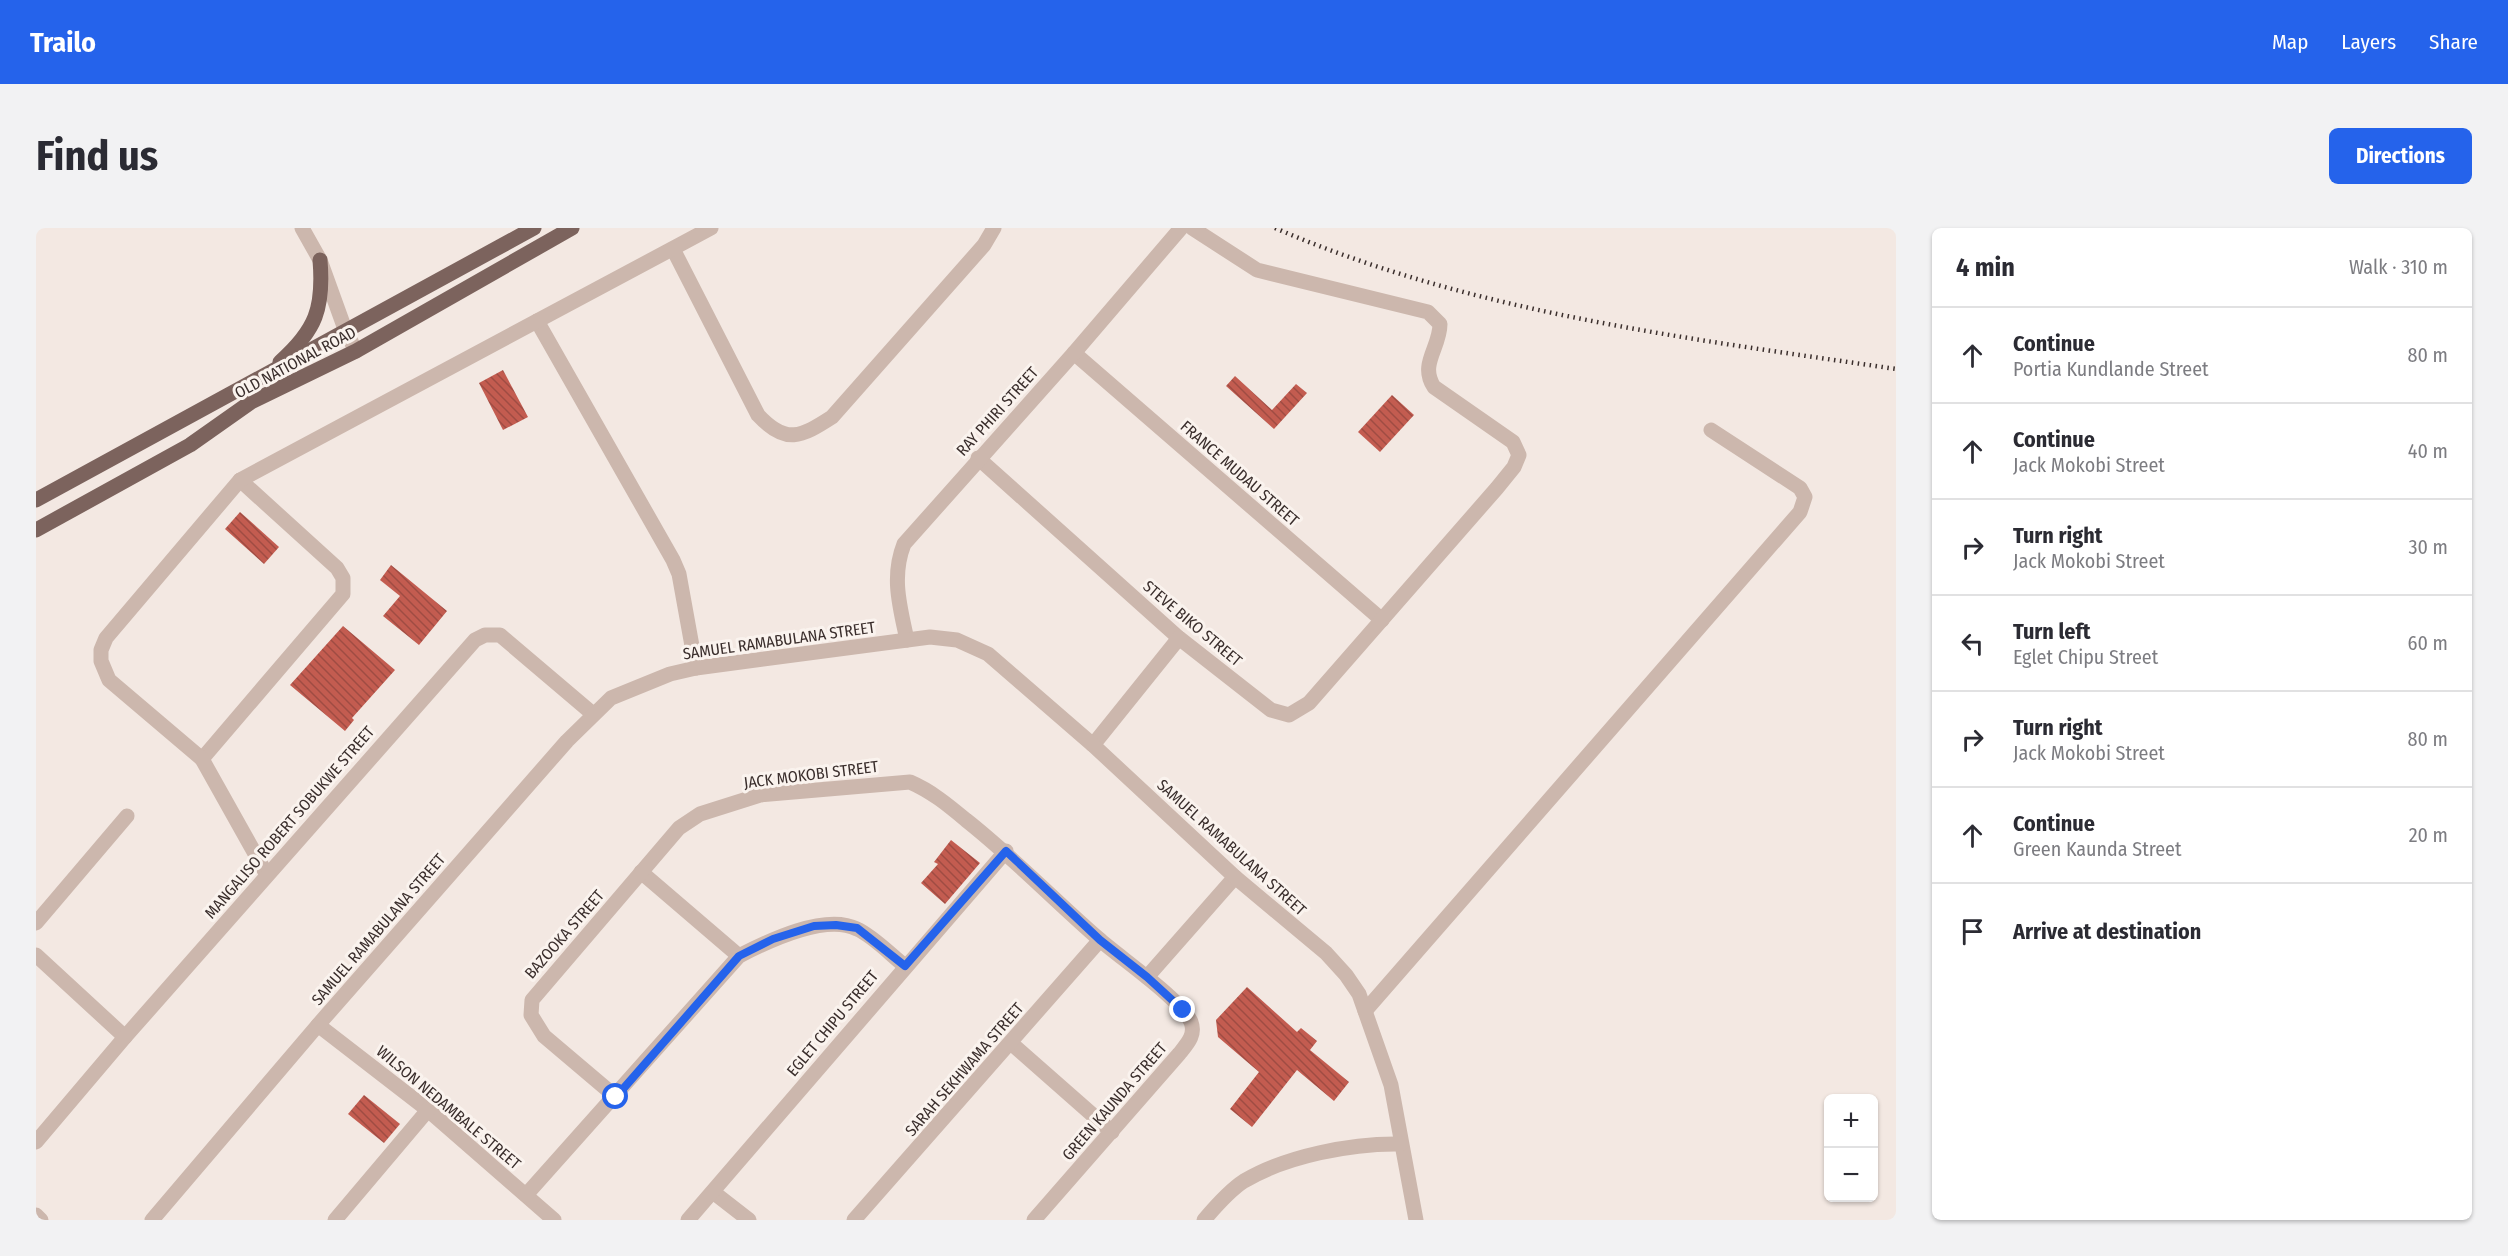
<!DOCTYPE html>
<html lang="en">
<head>
<meta charset="utf-8">
<style>
	body { margin:0; font-family:"Fira Sans Condensed",sans-serif; background:#f2f2f3; color:#2b2b33 }
	.controls { position:absolute; right:18px; bottom:18px; display:grid; overflow:hidden; border-radius:9px; box-shadow:0 2px 4px #0004 }
	.controls button { width:54px; height:54px; display:grid; place-items:center; padding:0; border:0; border-bottom:2px solid #e1e1e2; background:#fff; color:#2b2b33; font:30px sans-serif }
	.stop { position:absolute; width:18px; height:18px; margin:-14px; border:4px solid #2563eb; border-radius:50%; background:#fff }
	.stop.end { background:#2563eb; border-color:#fff; box-shadow:0 2px 6px #0008 }
	.list { margin:0; padding:0; list-style:none }
	h2 { display:flex; justify-content:space-between; align-items:center; height:78px; margin:0; padding:0 24px; font-size:26px }
	h2 small { font-size:20px; font-weight:400; color:#7c7c81 }
	.list li { display:grid; grid-template-columns:39px 1fr auto; gap:18px; align-items:center; box-sizing:border-box; height:96px; padding:0 24px; border-top:2px solid #e1e1e2 }
	.list b { display:block; font-size:22px; white-space:nowrap }
	.list p { margin:0; font-size:20px; white-space:nowrap; color:#7c7c81 }
	.list em { font-size:20px; font-style:normal; color:#7c7c81 }
	.icon { flex:none; width:33px; height:33px; fill:none; stroke:currentColor; stroke-width:2; stroke-linecap:round; stroke-linejoin:round }
	.map { position:relative; flex:none; width:1860px; height:992px; overflow:hidden; border-radius:9px }
	header { display:flex; align-items:center; gap:36px; box-sizing:border-box; height:84px; padding:0 30px; background:#2563eb; color:#fff }
	header strong { font-size:28px }
	nav { display:flex; gap:33px; margin-inline-start:auto; font-size:21px }
	.intro { display:flex; align-items:center; justify-content:space-between; box-sizing:border-box; height:144px; padding:0 36px }
	h1 { margin:0; font-size:42px }
	.button { padding:15px 27px; border-radius:9px; background:#2563eb; color:#fff; font-size:21px; font-weight:700 }
	main { display:flex; gap:36px; padding:0 36px }
	aside { flex:1; background:#fff; border-radius:9px; box-shadow:0 2px 4px #0004 }
	.map>svg:first-child { display:block }
</style>
</head>
<body>
<header>
<strong>Trailo</strong>
<nav><a>Map</a><a>Layers</a><a>Share</a></nav>
</header>
<div class="intro"><h1>Find us</h1><a class="button">Directions</a></div>
<main>
<div class="map">
<svg width="1860" height="992" viewBox="0 0 1860 992">
	<defs>
		<pattern id="building-back-hatch" width="6" height="6" patternUnits="userSpaceOnUse" patternTransform="scale(1.5)"><rect width="6" height="6" fill="#c35c50"/><path d="M-1 5l2 2M0 0l6 6M5-1l2 2" fill="none" stroke="#9f4c43"/></pattern>
	</defs>
	<rect width="100%" height="100%" fill="#f3e8e2"/>
	<g fill="url(#building-back-hatch)">
		<polygon points="467,142 492,189 467,202 443,155"/>
		<polygon points="1199,148 1236,182 1260,156 1271,165 1238,201 1190,158"/>
		<polygon points="1356,167 1378,187 1344,224 1322,204"/>
		<polygon points="204,284 243,319 228,336 189,301"/>
		<polygon points="355,337 411,383 383,417 347,388 364,368 344,352"/>
		<polygon points="307,398 359,442 316,490 318,492 309,503 254,457"/>
		<polygon points="915,612 944,635 909,676 885,655 902,636 898,634"/>
		<polygon points="1211,759 1261,804 1265,800 1281,813 1274,822 1313,854 1298,873 1261,842 1216,899 1194,881 1223,844 1182,809 1180,792"/>
		<polygon points="328,867 364,896 348,915 312,886"/>
	</g>
	<g fill="none" stroke-linecap="round" stroke-linejoin="round">
		<g stroke="#ccb7ad" stroke-width="15">
			<polyline points="266,0 284,32 310,104 320,123"/>
			<path d="M637,21L722,187C750,217 765,209 796,189L948,17L958,0"/>
			<polyline points="501,93 637,332 643,346 660,440"/>
			<polyline points="1038,125 1346,392"/>
			<path d="M942,230L1143,410L1235,482L1253,487L1273,475L1461,260L1478,239L1483,227L1477,214L1398,159C1383,136 1404,120 1404,96L1392,84L1221,42L1156,0"/>
			<path d="M871,412C864,379 855,349 868,316L1038,125L1145,0"/>
			<polyline points="1057,517 1143,410"/>
			<polyline points="166,531 307,366 307,350 301,340 204,252"/>
			<polyline points="605,644 703,728"/>
			<polyline points="231,647 166,531 73,452 65,433 65,422 70,410 204,252 675,0"/>
			<polyline points="0,695 91,588"/>
			<polyline points="0,727 89,809"/>
			<polyline points="1111,749 1199,649"/>
			<polyline points="1329,783 1764,284 1769,269 1764,260 1675,202"/>
			<polyline points="282,797 392,882 518,992"/>
			<polyline points="975,815 1076,904"/>
			<path d="M580,869L508,808L495,787L496,772L643,600L664,586L724,567L874,554C895,563 912,577 930,592C977,629 1018,672 1063,711C1083,729 1146,772 1155,794C1160,807 1151,816 1143,826L998,992"/>
			<polyline points="0,914 89,809 439,412 449,407 464,407 557,486"/>
			<polyline points="677,964 713,992"/>
			<path d="M490,967L703,728C732,713 789,685 821,701C837,708 855,727 869,738"/>
			<polyline points="0,987 5,992"/>
			<polyline points="116,992 282,797 531,513 575,470 634,446 660,440 894,409 921,412 952,426 1057,517 1199,649 1290,725 1310,747 1323,766 1355,857 1380,992"/>
			<polyline points="299,992 392,882"/>
			<polyline points="652,992 970,623"/>
			<polyline points="818,992 1064,712"/>
			<path d="M1168,992C1179,979 1194,962 1208,953C1250,928 1316,915 1365,916"/>
		</g>
		<g stroke="#7c635d" stroke-width="15">
			<path d="M244,134C280,102 288,80 284,32"/>
			<polyline points="0,272 498,0"/>
			<polyline points="0,302 154,217 215,174 320,123 536,0"/>
		</g>
		<path stroke="#3a2e2c" stroke-width="4.5" stroke-dasharray="1.5 4.5" stroke-linecap="butt" d="M1239,0C1436,85 1650,110 1860,141"/>
	</g>
	<g fill="none" stroke-linecap="round" stroke-linejoin="round">
		<polyline stroke="#2563eb" stroke-width="8" points="580,869 703,728 737,711 778,698 800,697 821,700 869,738 970,623 1064,712 1111,749 1147,782"/>
	</g>
	<g text-anchor="middle" stroke-width="6" stroke-linejoin="round" paint-order="stroke">
		<g font-size="16" fill="#3a2e2c" stroke="#faf3ee">
			<text transform="translate(259 134) rotate(-28)" y="6">OLD NATIONAL ROAD</text>
			<text transform="translate(961 183) rotate(-48)" y="6">RAY PHIRI STREET</text>
			<text transform="translate(1204 245) rotate(41)" y="6">FRANCE MUDAU STREET</text>
			<text transform="translate(1157 395) rotate(40)" y="6">STEVE BIKO STREET</text>
			<text transform="translate(743 412) rotate(-8)" y="6">SAMUEL RAMABULANA STREET</text>
			<text transform="translate(775 546) rotate(-7)" y="6">JACK MOKOBI STREET</text>
			<text transform="translate(253 594) rotate(-49)" y="6">MANGALISO ROBERT SOBUKWE STREET</text>
			<text transform="translate(1196 619) rotate(42)" y="6">SAMUEL RAMABULANA STREET</text>
			<text transform="translate(342 701) rotate(-49)" y="6">SAMUEL RAMABULANA STREET</text>
			<text transform="translate(528 706) rotate(-49)" y="6">BAZOOKA STREET</text>
			<text transform="translate(796 795) rotate(-50)" y="6">EGLET CHIPU STREET</text>
			<text transform="translate(928 841) rotate(-49)" y="6">SARAH SEKHWAMA STREET</text>
			<text transform="translate(1078 873) rotate(-49)" y="6">GREEN KAUNDA STREET</text>
			<text transform="translate(413 879) rotate(40)" y="6">WILSON NEDAMBALE STREET</text>
		</g>
	</g>
</svg>
<div class="controls">
<button>+</button>
<button>−</button>
</div>
<div class="stop" style="left:580px;top:869px"></div>
<div class="stop end" style="left:1147px;top:782px"></div>
</div>
<aside>
<h2>4 min<small>Walk · 310 m</small></h2>
<ul class="list">
<li><svg class="icon" aria-label="ahead" viewBox="0 0 24 24"><path d="M12 20V5M6 11l6-6 6 6"/></svg><div><b>Continue</b><p>Portia Kundlande Street</p></div><em>80 m</em></li>
<li><svg class="icon" aria-label="ahead" viewBox="0 0 24 24"><path d="M12 20V5M6 11l6-6 6 6"/></svg><div><b>Continue</b><p>Jack Mokobi Street</p></div><em>40 m</em></li>
<li><svg class="icon" aria-label="right" viewBox="0 0 24 24"><path d="M7 20v-9h11M14 6l5 5-5 5"/></svg><div><b>Turn right</b><p>Jack Mokobi Street</p></div><em>30 m</em></li>
<li><svg class="icon" aria-label="left" viewBox="0 0 24 24"><path d="M17 20v-9H6M10 6l-5 5 5 5"/></svg><div><b>Turn left</b><p>Eglet Chipu Street</p></div><em>60 m</em></li>
<li><svg class="icon" aria-label="right" viewBox="0 0 24 24"><path d="M7 20v-9h11M14 6l5 5-5 5"/></svg><div><b>Turn right</b><p>Jack Mokobi Street</p></div><em>80 m</em></li>
<li><svg class="icon" aria-label="ahead" viewBox="0 0 24 24"><path d="M12 20V5M6 11l6-6 6 6"/></svg><div><b>Continue</b><p>Green Kaunda Street</p></div><em>20 m</em></li>
<li><svg class="icon" aria-label="arrive" viewBox="0 0 24 24"><path d="M6 21V4h12l-3 4 3 4H6"/></svg><div><b>Arrive at destination</b></div></li>
</ul>
</aside>
</main>
</body>
</html>
